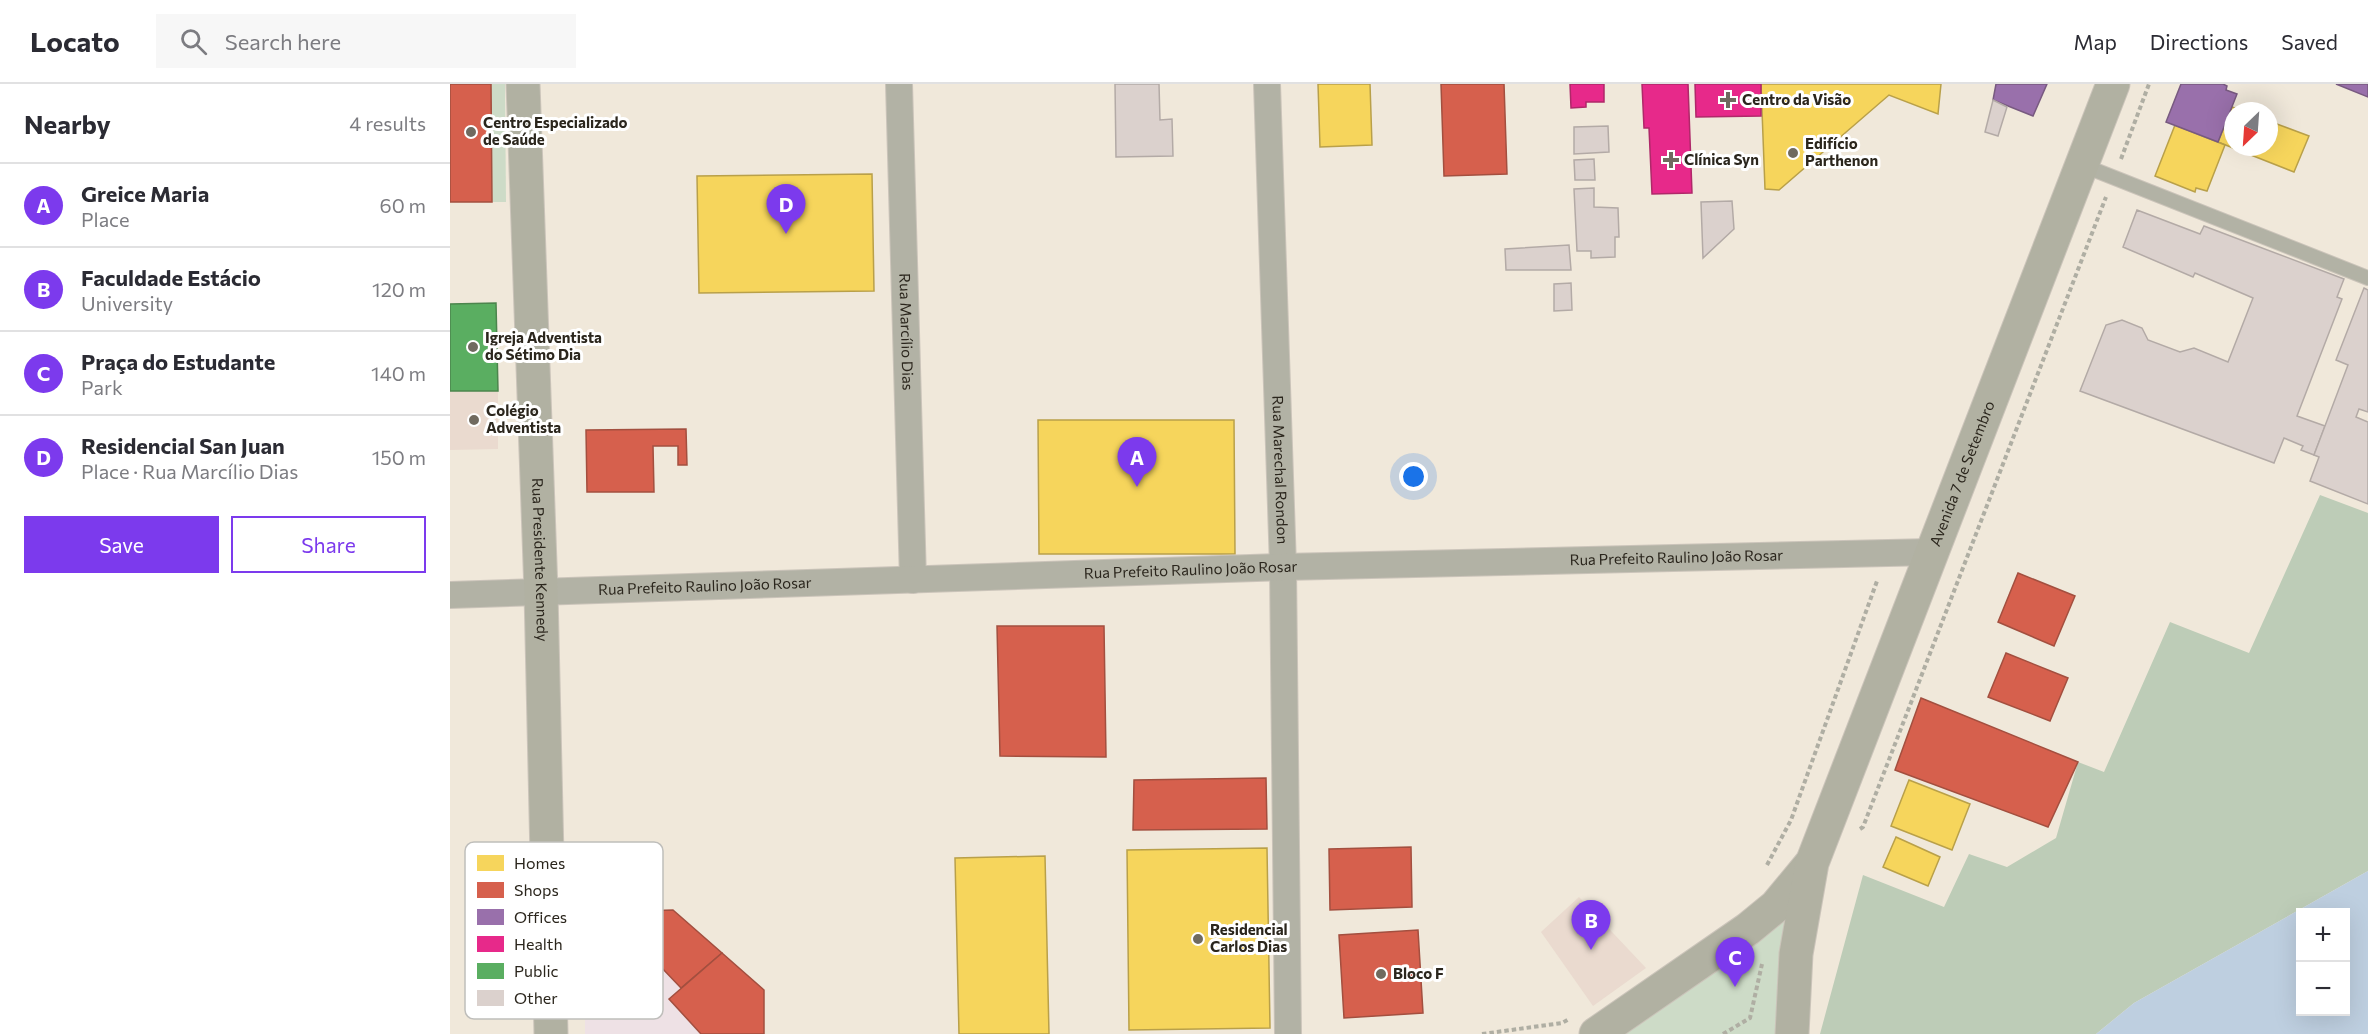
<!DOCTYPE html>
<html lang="en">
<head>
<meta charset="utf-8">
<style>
	body { margin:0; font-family:Commissioner,sans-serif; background:#f7f7f7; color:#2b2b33 }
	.controls { position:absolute; right:18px; bottom:18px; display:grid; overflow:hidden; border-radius:0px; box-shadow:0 6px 24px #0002 }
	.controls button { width:54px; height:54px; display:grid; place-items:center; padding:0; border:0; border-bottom:2px solid #e1e1e2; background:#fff; color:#2b2b33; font:30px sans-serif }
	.compass { position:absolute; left:1774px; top:18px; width:54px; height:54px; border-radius:50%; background:#fff; box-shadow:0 6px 24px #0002; rotate:205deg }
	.you { position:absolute; left:964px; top:393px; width:21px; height:21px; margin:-15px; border:4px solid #fff; border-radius:50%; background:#1a73e8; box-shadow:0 0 0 9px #1a73e833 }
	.badge { display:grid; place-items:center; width:39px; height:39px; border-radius:50%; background:#7c3aed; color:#fff; font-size:20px; font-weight:700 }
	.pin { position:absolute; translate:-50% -50px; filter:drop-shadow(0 2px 3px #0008) }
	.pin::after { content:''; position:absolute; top:32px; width:21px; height:18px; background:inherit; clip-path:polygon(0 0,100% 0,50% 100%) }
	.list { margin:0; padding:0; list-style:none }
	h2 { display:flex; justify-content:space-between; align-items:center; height:78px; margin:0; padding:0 24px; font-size:26px }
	h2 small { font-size:20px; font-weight:400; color:#7c7c81 }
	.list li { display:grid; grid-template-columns:39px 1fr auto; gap:18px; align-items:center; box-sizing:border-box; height:84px; padding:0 24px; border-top:2px solid #e1e1e2 }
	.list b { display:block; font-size:22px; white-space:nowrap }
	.list p { margin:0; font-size:20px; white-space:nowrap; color:#7c7c81 }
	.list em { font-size:20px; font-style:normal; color:#7c7c81 }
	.actions { display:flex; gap:12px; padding:18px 24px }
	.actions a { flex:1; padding:14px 0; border:2px solid #7c3aed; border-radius:0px; text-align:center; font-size:21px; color:#7c3aed }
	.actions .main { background:#7c3aed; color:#fff }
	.icon { flex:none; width:33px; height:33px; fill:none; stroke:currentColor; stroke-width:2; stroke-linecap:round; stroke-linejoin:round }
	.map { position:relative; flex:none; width:1918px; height:950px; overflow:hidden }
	header { display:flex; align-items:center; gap:36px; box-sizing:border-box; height:84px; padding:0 30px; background:#fff; border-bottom:2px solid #e1e1e2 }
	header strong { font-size:28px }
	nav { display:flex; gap:33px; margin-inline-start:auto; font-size:21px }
	.search { width:420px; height:54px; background:#f7f7f7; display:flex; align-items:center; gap:15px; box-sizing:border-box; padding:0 21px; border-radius:0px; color:#7c7c81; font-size:22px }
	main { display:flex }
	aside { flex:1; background:#fff }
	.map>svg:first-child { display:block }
</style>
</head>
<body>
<header>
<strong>Locato</strong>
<div class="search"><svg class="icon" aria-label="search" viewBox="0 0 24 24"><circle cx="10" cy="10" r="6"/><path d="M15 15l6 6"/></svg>Search here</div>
<nav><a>Map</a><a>Directions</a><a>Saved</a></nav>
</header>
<main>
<aside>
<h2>Nearby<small>4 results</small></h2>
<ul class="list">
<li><span class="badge">A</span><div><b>Greice Maria</b><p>Place</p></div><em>60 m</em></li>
<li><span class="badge">B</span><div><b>Faculdade Estácio</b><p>University</p></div><em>120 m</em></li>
<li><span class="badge">C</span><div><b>Praça do Estudante</b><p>Park</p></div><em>140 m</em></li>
<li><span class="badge">D</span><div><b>Residencial San Juan</b><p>Place · Rua Marcílio Dias</p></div><em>150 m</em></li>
</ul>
<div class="actions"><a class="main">Save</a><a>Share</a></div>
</aside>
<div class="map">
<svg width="1918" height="950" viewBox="0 0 1918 950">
	<rect width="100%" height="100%" fill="#f0e8da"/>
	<polygon fill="#eee1e5" points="223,826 314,906 314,950 135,950 135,828"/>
	<g fill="#eadacf">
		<polygon points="0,307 48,307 48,365 0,366"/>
		<polygon points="1129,813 1196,884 1143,922 1091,848"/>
	</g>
	<g fill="#cddbc7">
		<polygon points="41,0 55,0 56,118 42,118"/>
		<polygon points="1334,834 1331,950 1167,950"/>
	</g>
	<polygon fill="#bdccb7" points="1870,411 1918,429 1918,787 1684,919 1646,950 1370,950 1413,791 1494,823 1519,770 1557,783 1606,754 1628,678 1654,688 1720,538 1799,569"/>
	<path fill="#becfe0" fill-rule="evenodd" d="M1918,787V950H1646L1684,919ZM1850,828H1896V928H1850Z"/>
	<g fill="#f6d55c" stroke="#b9a049" stroke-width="1.5">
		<polygon points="868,0 920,0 922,61 870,63"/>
		<polygon points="1311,0 1491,0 1488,30 1439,11 1329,106 1315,105"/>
		<polygon points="1782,23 1794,27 1783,27 1783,63 1819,63 1819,37 1859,52 1844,88 1768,58"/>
		<polygon points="1725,41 1775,61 1757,107 1746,104 1745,108 1705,92"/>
		<polygon points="422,90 424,207 249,209 247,92"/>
		<polygon points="588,336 784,336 785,470 589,470"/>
		<polygon points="1459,696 1520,720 1502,766 1441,742"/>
		<polygon points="1446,753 1490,773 1478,802 1433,783"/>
		<polygon points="817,764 820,944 679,946 677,766"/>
		<polygon points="595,772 599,950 509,950 505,774"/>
	</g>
	<g fill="#d6604d" stroke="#a34f3f" stroke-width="1.5">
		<polygon points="0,0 41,0 42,118 0,118"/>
		<polygon points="991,0 1054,0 1057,90 994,92"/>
		<polygon points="236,345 237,381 228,381 228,362 203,362 204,408 137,408 136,346"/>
		<polygon points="1568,489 1625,512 1604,562 1548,538"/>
		<polygon points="547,542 654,542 656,673 550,672"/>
		<polygon points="1556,569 1618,594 1600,637 1538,613"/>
		<polygon points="1471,614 1628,678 1598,743 1445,686"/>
		<polygon points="816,694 817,745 683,746 684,696"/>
		<polygon points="961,763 962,823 880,826 879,765"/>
		<polygon points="223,826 272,869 231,904 190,861 156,861 155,828"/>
		<polygon points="968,846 973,929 894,934 889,851"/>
		<polygon points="272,869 314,906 314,950 251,950 219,915"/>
	</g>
	<g fill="#9970ab" stroke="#785a80" stroke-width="1.5">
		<polygon points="1546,0 1597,0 1583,32 1543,16"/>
		<polygon points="1731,0 1773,0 1777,2 1776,6 1787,10 1768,58 1716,38"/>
		<polygon points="1886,0 1918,0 1918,13"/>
	</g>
	<g fill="#e7298a" stroke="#af2869" stroke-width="1.5">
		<polygon points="1120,0 1154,0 1154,18 1136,18 1136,23 1121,24"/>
		<polygon points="1192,0 1238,0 1242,109 1202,110 1199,44 1194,44"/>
		<polygon points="1245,0 1311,0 1311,32 1246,33"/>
	</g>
	<polygon fill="#5aae61" stroke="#4c854d" stroke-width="1.5" points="46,219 48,307 0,307 0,220"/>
	<g fill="#dbd1cd" stroke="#b3aaa6" stroke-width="1.5">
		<polygon points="665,0 709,0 710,36 722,35 723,72 666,73"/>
		<polygon points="1543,16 1557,23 1548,52 1535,48"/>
		<polygon points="1158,42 1159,68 1124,70 1124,43"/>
		<polygon points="1144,75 1145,96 1125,96 1124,76"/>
		<polygon points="1144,104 1144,123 1168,124 1169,153 1165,153 1165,173 1141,174 1141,167 1127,167 1124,105"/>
		<polygon points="1282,117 1284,145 1253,174 1251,118"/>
		<polygon points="1687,126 1750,150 1754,142 1894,195 1887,213 1892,215 1847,332 1875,342 1864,371 1851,366 1853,362 1834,354 1824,379 1630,307 1656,241 1672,236 1692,244 1698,256 1730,268 1744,264 1778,278 1803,214 1745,189 1743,193 1673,163"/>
		<polygon points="1119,161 1121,186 1056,186 1055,165"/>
		<polygon points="1121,199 1122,226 1104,227 1104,200"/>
		<polygon points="1914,204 1918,206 1918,328 1909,325 1906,333 1918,338 1918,420 1860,397 1869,373 1864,371 1898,281 1886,276"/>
	</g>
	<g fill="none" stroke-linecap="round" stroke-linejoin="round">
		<g stroke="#cbc4ba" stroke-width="16">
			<polyline id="lane" points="1632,81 1918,194"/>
		</g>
		<g stroke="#cbc4ba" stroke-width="28">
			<g id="street">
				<path id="s1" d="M449,0L463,496"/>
				<path id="s2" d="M817,0L833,483L838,950"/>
				<path id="s3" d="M0,511L833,483L1482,468"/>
			</g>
		</g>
		<g stroke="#cbc4ba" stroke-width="35">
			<g id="secondary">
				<path id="s4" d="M73,0L91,508L101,950"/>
				<polyline points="1146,950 1298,845 1326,822 1360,781"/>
				<path id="s5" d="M1342,950L1346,870L1362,779L1663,0"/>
			</g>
		</g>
		<g stroke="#afaea3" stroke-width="4" stroke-dasharray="4.5 3" stroke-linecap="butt">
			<polyline points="1671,75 1699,0"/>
			<polyline points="1410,745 1413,743 1656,113"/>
			<polyline points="1317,781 1341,736 1427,497"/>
			<polyline points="1032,950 1112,939 1119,935"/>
			<polyline points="1273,950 1300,934 1312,880"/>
		</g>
		<use href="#lane" stroke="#b2b2a5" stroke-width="14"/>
		<use href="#street" stroke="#b2b2a5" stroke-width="26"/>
		<use href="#secondary" stroke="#b1b1a2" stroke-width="33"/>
	</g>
	<g fill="#706a5f" stroke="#fff" stroke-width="2">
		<path d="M1275 7h6v6h6v6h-6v6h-6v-6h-6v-6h6z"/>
		<circle cx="21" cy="48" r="6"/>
		<circle cx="1343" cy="69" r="6"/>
		<path d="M1218 67h6v6h6v6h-6v6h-6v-6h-6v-6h6z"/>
		<circle cx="23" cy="263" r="6"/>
		<circle cx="24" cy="336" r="6"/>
		<circle cx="748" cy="855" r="6"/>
		<circle cx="931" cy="890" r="6"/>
	</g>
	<g text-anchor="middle" stroke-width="6" stroke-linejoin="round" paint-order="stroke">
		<g font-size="15" font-weight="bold" fill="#2b261d" stroke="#fff" text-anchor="start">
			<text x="1292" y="21">Centro da Visão</text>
			<text x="33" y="44">Centro Especializado<tspan x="33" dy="17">de Saúde</tspan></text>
			<text x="1355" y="65">Edifício<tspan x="1355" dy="17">Parthenon</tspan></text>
			<text x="1234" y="81">Clínica Syn</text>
			<text x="35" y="259">Igreja Adventista<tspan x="35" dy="17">do Sétimo Dia</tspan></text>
			<text x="36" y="332">Colégio<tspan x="36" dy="17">Adventista</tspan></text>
			<text x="760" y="851">Residencial<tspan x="760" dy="17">Carlos Dias</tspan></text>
			<text x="943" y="895">Bloco F</text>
		</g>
		<g font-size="15" fill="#2b261d" stroke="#fff">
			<text dy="5" stroke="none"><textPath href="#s1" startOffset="248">Rua Marcílio Dias</textPath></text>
			<text dy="5" stroke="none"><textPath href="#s2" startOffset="386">Rua Marechal Rondon</textPath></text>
			<text dy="5" stroke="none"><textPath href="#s5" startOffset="590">Avenida 7 de Setembro</textPath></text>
			<text dy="5" stroke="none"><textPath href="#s3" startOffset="1227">Rua Prefeito Raulino João Rosar</textPath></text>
			<text dy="5" stroke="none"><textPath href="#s4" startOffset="476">Rua Presidente Kennedy</textPath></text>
			<text dy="5" stroke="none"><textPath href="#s3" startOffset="741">Rua Prefeito Raulino João Rosar</textPath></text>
			<text dy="5" stroke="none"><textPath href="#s3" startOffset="255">Rua Prefeito Raulino João Rosar</textPath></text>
		</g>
	</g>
	<rect x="15" y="758" width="198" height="177" rx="9" fill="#fff" stroke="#bfbebb" stroke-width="1.5"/>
	<rect x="27" y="771" width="27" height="16" fill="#f6d55c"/>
	<rect x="27" y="798" width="27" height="16" fill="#d6604d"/>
	<rect x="27" y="825" width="27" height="16" fill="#9970ab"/>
	<rect x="27" y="852" width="27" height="16" fill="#e7298a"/>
	<rect x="27" y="879" width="27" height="16" fill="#5aae61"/>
	<rect x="27" y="906" width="27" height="16" fill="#dbd1cd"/>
	<g font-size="16" fill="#2b261d">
		<text x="64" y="785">Homes</text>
		<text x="64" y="812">Shops</text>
		<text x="64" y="839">Offices</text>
		<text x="64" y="866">Health</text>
		<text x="64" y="893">Public</text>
		<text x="64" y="920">Other</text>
	</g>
</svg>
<div class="controls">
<button>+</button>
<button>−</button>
</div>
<svg class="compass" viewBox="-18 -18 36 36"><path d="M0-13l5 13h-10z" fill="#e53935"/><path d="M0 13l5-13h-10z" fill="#7c7c81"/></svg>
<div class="you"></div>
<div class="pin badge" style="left:687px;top:403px">A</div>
<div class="pin badge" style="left:1141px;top:866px">B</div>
<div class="pin badge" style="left:1285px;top:903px">C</div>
<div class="pin badge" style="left:336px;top:150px">D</div>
</div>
</main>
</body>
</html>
